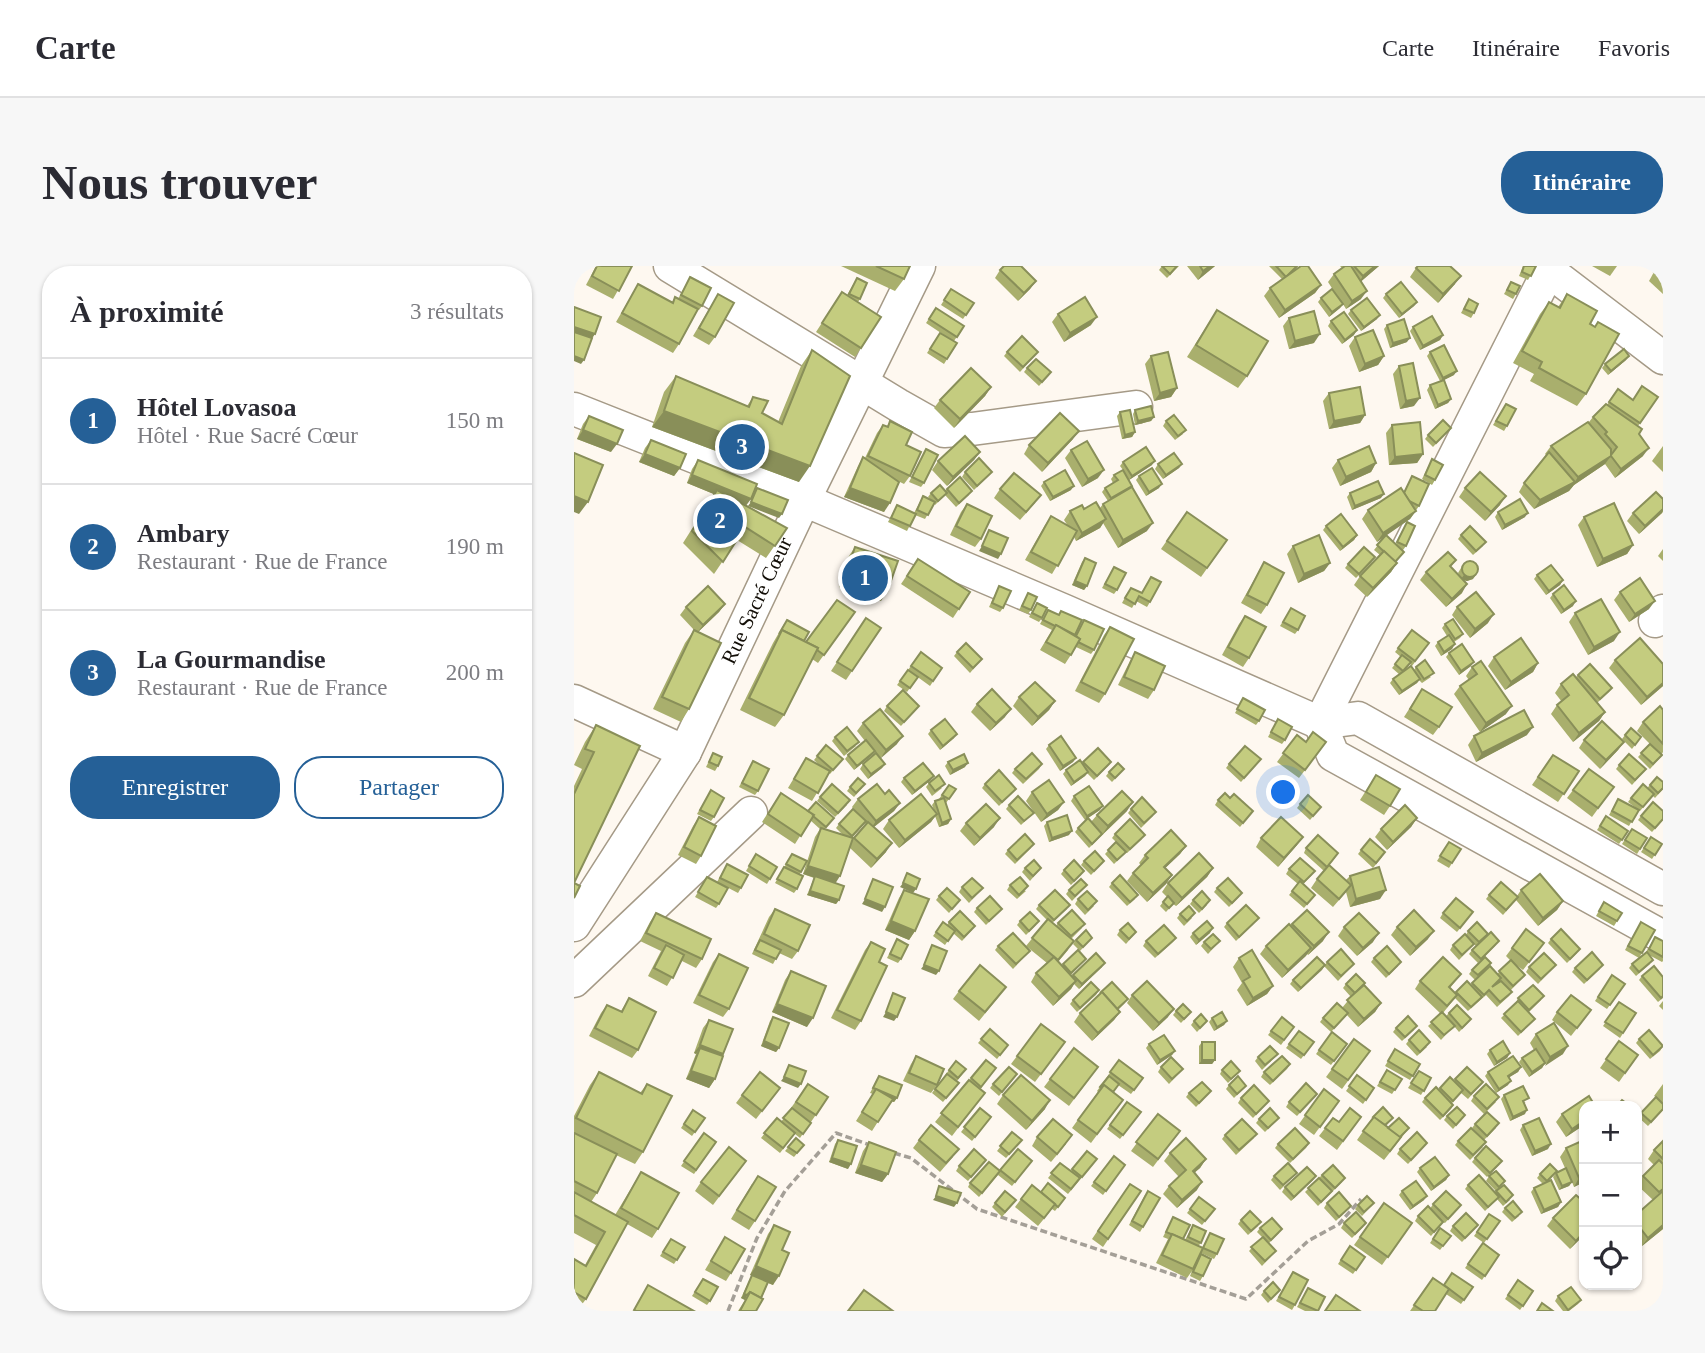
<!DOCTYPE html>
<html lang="fr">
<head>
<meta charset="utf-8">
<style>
	body { margin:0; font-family:"Times New Roman",serif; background:#f7f7f7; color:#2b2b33 }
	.controls { position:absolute; right:21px; bottom:21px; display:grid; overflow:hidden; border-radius:14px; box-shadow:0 2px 5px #0004 }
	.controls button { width:63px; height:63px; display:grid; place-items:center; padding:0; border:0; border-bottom:2px solid #e1e1e2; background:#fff; color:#2b2b33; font:35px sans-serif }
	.you { position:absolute; left:710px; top:527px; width:24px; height:24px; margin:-18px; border:5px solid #fff; border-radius:50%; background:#1a73e8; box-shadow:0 0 0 10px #1a73e833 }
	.badge { display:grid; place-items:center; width:46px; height:46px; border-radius:50%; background:#256097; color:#fff; font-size:23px; font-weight:700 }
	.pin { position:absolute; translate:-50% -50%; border:4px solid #fff; box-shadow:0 2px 7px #0006 }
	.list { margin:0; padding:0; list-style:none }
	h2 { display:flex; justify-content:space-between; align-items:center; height:91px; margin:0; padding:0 28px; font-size:30px }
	h2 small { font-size:23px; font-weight:400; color:#7c7c81 }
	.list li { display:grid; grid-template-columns:46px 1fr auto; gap:21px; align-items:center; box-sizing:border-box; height:126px; padding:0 28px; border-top:2px solid #e1e1e2 }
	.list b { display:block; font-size:26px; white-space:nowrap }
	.list p { margin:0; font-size:23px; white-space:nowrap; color:#7c7c81 }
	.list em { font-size:23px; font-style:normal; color:#7c7c81 }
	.actions { display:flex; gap:14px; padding:21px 28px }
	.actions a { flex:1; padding:16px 0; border:2px solid #256097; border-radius:28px; text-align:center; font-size:24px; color:#256097 }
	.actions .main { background:#256097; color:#fff }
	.icon { flex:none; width:38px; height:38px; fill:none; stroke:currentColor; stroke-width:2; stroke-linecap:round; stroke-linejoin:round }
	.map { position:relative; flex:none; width:1089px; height:1045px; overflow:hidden; border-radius:28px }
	header { display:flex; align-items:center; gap:42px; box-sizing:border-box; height:98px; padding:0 35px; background:#fff; border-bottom:2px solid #e1e1e2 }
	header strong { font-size:33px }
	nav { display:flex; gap:38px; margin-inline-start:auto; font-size:24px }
	.intro { display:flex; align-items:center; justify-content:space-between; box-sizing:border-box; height:168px; padding:0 42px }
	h1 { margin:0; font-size:49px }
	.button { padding:18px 32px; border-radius:28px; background:#256097; color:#fff; font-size:24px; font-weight:700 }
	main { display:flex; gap:42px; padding:0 42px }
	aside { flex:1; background:#fff; border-radius:28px; box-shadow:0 2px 5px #0004 }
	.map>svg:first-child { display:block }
</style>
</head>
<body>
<header>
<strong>Carte</strong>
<nav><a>Carte</a><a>Itinéraire</a><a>Favoris</a></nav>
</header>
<div class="intro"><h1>Nous trouver</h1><a class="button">Itinéraire</a></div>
<main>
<aside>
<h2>À proximité<small>3 résultats</small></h2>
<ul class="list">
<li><span class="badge">1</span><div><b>Hôtel Lovasoa</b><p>Hôtel · Rue Sacré Cœur</p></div><em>150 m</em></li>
<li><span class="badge">2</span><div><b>Ambary</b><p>Restaurant · Rue de France</p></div><em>190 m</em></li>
<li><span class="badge">3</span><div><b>La Gourmandise</b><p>Restaurant · Rue de France</p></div><em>200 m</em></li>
</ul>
<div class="actions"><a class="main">Enregistrer</a><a>Partager</a></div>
</aside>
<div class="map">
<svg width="1089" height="1045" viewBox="0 0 1089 1045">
	<rect width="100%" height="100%" fill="#fef8f0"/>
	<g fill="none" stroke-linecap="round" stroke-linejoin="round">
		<g stroke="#a59a87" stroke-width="35">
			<g id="minor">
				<polyline points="96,0 324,139 370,165 398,163 562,141"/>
				<polyline points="977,0 746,457 759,489 1089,671"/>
				<polyline points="975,5 1089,92"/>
				<polyline points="0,143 230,234 491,345 746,457 784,452 1089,623"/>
				<polyline points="1081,355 1089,345"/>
				<polyline points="0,435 111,486"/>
				<path id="s1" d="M0,659L111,486L230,234L345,0"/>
				<polyline points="0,715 177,547"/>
			</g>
		</g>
		<g stroke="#a49f97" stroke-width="3.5" stroke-dasharray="7 3.5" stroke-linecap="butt">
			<polyline points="320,887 337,892 403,943 672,1033 734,975 765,958 787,933"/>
			<polyline points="154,1045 183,972 211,925 262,867 296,879"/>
		</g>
		<use href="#minor" stroke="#fff" stroke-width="32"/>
	</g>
	<g fill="#a9af6d" fill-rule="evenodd">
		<polygon points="22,0 58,0 39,33 12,19"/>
		<polygon points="267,0 336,0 330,13 321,25"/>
		<polygon points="588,0 605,0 593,12 585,4"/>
		<polygon points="613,0 641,0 624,14"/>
		<polygon points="695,0 724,0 720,5 747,19 741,27 705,52 690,30 696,22 708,13"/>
		<polygon points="766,0 805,0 787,15 787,33 772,43 769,38 766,42 755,51 744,36 747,32 765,33 754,16 760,8 768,2"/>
		<polygon points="949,0 962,0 954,14 945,10"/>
		<polygon points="1018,0 1043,0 1036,10"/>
		<polygon points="1089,0 1089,28 1075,15 1080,6"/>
		<polygon points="842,2 881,18 864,37 836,11"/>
		<polygon points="426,4 462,15 456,23 444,35 421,12"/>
		<polygon points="116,11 128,40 125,44 121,42 105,78 99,87 42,56 64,18 98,36 101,31 104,33"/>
		<polygon points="283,12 286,33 284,36 307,51 281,91 242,66 268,26 273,29"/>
		<polygon points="937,16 942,28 939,33 930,28"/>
		<polygon points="377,23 400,37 389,53 367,39"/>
		<polygon points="144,28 141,71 135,79 119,70"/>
		<polygon points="812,28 843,36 840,40 825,52 809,32"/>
		<polygon points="993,28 1016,58 1012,128 1003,140 956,115 960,108 939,97 966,48 975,36 984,41"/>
		<polygon points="895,33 900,47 897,52 887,47"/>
		<polygon points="362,42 390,60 380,75 383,77 370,98 353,87 366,67 370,69 352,57"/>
		<polygon points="643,44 673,110 664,122 613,91"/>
		<polygon points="777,44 803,53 787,65 774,48"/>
		<polygon points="484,48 517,59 490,76 478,56"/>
		<polygon points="715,52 740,77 715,83 709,60"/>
		<polygon points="757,55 780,69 768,78 754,60"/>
		<polygon points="813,59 833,76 816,82 810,63"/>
		<polygon points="839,61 869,69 866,74 846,84 836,65"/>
		<polygon points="781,71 810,90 804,99 785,106 775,80"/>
		<polygon points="238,84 225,216 78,161 90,126 102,110 173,140 179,131 188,147 204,156 227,100"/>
		<polygon points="433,86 464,86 446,106 430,90"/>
		<polygon points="856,86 880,109 870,114 877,133 874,137 861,143 853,124 856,119 866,115 853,90"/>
		<polygon points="577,90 603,122 597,131 580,135 571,98"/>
		<polygon points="1052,94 1034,109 1028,102 1031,98"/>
		<polygon points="825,100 840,140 826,143 819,108"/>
		<polygon points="453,102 474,110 465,120 450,106"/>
		<polygon points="417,121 411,130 380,162 360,142 366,134"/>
		<polygon points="1044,123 1059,134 1084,131 1064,160 1069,190 1041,212 1031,198 1000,219 995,225 960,243 945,226 950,217 972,189 971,188 977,180 1015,156 1019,151 1033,139"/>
		<polygon points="755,127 791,149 786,157 755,163 749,135"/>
		<polygon points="932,138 933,160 930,165 919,159"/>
		<polygon points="561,144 580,151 577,155 561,159 559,148"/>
		<polygon points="546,146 561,166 558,171 548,173 543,150"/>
		<polygon points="15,150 37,186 3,173 9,158"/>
		<polygon points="316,155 332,179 336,210 330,218 322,214 310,246 270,231 284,200 289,191 291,192 303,167 309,159 313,160"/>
		<polygon points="592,155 609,168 601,174 589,160"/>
		<polygon points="818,159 849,188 843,197 815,199 812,167"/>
		<polygon points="877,162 859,181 851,173 854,169"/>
		<polygon points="499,173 468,206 450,188 455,179"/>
		<polygon points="77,174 106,202 100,210 65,196 71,182"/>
		<polygon points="1089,180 1089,206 1078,195"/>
		<polygon points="352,183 350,217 347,221 335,216"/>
		<polygon points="497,184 524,212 508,221 491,192"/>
		<polygon points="406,186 400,194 373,220 358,204 364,195"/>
		<polygon points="858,193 861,214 858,219 848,213"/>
		<polygon points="124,194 172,239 213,262 192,292 163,274 140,308 109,277 140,228 113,217 118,203"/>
		<polygon points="764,194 802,197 797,206 766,220 758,202"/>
		<polygon points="549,196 578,199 555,214 573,265 544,282 529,257 526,262 502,275 500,271 478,308 451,294 471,259 477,250 494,260 490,254 496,245 510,243 526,242 529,238 534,235 528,226 531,222 539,217 537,213 540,209 549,204 546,200"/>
		<polygon points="584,198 608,198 605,202 589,213 581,203"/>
		<polygon points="391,206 418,206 400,224 388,211"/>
		<polygon points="565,210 585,222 572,230 562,214"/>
		<polygon points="838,210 845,240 836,253 812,269 822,278 833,256 832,280 829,284 830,286 822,296 823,297 817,306 793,331 780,319 786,310 806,289 800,284 812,269 803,276 788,253 794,244 830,227"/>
		<polygon points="470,216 497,224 476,235 467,220"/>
		<polygon points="891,222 926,239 911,255 885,231"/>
		<polygon points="373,223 395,229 382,241 371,229 361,239 360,237 351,253 341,249 333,265 314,256 323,239 340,247 349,230 357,234 354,231 357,227 371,225"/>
		<polygon points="426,223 461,237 446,254 420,232"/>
		<polygon points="776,227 807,232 778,244 773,231"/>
		<polygon points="1089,233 1089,246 1065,268 1053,255 1059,247"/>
		<polygon points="393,238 407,273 401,281 376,269 387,246"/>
		<polygon points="613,246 653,274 627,311 587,283"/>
		<polygon points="924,246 951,251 928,264 921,251"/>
		<polygon points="1010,251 1059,279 1053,288 1023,301 1004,259"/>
		<polygon points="752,260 783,269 780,274 766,285 749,264"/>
		<polygon points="887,269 909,280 899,289 884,273"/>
		<polygon points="719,280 756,297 750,305 724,317 713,288"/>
		<polygon points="281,281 307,335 265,321 275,290"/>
		<polygon points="1089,283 1089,295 1084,290"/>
		<polygon points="511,292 513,320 510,324 498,319 508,296"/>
		<polygon points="344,293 396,326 379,352 327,318"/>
		<polygon points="882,294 877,301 885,309 884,307 890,297 899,313 893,315 889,314 888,327 872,341 846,314 852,306"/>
		<polygon points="690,296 693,339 687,348 667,337 685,305"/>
		<polygon points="798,296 782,312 771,302 774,298"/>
		<polygon points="540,301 543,324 540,328 528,322"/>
		<polygon points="963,309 989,314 986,319 972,329 960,313"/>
		<polygon points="577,311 576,336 573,341 562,335 558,342 548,337 554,326 567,327"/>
		<polygon points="425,320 429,342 426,346 415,341"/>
		<polygon points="1046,326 1075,343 1055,356 1040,334"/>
		<polygon points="454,327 457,344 454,348 445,344"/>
		<polygon points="979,328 999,340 987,348 976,332"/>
		<polygon points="463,337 468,352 465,356 455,351"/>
		<polygon points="151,338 145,346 124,366 115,443 107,456 79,443 111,377 120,364 121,365 106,349 112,341"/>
		<polygon points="883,341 914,357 896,372 878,349"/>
		<polygon points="474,344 485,349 487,345 501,370 510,354 520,384 517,388 502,381 491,398 466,384 478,364 466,358"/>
		<polygon points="281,346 244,397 238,393 210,449 201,461 166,444 199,377 210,358 232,376"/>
		<polygon points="714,347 724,364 721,368 706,360"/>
		<polygon points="1001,347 1040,375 1014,389 995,356"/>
		<polygon points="671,350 675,392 669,401 648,389 665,358"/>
		<polygon points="292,352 307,362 272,414 257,405"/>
		<polygon points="871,358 889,368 886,372 880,376 878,383 867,390 861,380 864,376 873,370 868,362"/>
		<polygon points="536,361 531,428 525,437 501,425 530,369"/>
		<polygon points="838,364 855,377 838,400 836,398 828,407 840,404 842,401 857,411 848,417 845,414 843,417 825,429 816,417 819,413 826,409 818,402 827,391 821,386"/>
		<polygon points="347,386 368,402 356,420 334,404"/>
		<polygon points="383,386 408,393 396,407 380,390"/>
		<polygon points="561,386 580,424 574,433 544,419 556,395"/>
		<polygon points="875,387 897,400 885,409 872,391"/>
		<polygon points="920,391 964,397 959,406 931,424 914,400"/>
		<polygon points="1041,394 1089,398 1089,420 1067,439 1035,402"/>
		<polygon points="898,401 932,448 906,466 880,428 886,420 895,414 892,410"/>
		<polygon points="334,404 344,411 333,426 323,419"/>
		<polygon points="1004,409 1038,422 1035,426 1023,437 1031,446 1025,455 999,476 977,448 983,439 988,436 981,427 987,418 1002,411"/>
		<polygon points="848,423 865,461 859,469 830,451"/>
		<polygon points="445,431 481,435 475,444 458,460 439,440"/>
		<polygon points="669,432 685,455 682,459 661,447"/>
		<polygon points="403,438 431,451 416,465 397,446"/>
		<polygon points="313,440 345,440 327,460 310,445"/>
		<polygon points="1089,444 1089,486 1085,493 1076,503 1064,491 1076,478 1063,465 1069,456"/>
		<polygon points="704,453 711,474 708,478 694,471"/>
		<polygon points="289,457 323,478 306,492 311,498 308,502 294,513 286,503 289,498 302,488 301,486 298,489 280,504 271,493 274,489 291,475 283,465"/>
		<polygon points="22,459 66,480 0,617 0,632 0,520 8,503 0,499 11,476"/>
		<polygon points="357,464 380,472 366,484 354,468"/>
		<polygon points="723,469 732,476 752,476 725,512 703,496"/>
		<polygon points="953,469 902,496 894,479 900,470"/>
		<polygon points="1051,469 1067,471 1058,483 1048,473"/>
		<polygon points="261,471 282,480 270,490 258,475"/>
		<polygon points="1010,474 1050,476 1044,484 1026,503 1005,482"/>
		<polygon points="252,479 269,493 256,508 255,507 238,535 214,522 232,492 245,499 240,494"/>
		<polygon points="475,479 502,492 499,496 486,505 472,483"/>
		<polygon points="524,482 537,496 534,500 520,514 513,507 511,510 497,520 489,508 492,504 509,497"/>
		<polygon points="139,487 144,500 141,505 132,501"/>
		<polygon points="979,489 1005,505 984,536 958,519"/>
		<polygon points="687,493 667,516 652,502 655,498"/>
		<polygon points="179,495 184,525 181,529 165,521"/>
		<polygon points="374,496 391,501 376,509 371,500"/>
		<polygon points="468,498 465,503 449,518 438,507 441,503"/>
		<polygon points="1045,499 1072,503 1058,519 1042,503"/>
		<polygon points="550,503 538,516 532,510 535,506"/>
		<polygon points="1015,503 1040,521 1018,551 993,532"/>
		<polygon points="802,509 816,540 810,549 786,534"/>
		<polygon points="330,512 357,514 338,529 327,516"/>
		<polygon points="1089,516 1089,523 1081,532 1079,530 1066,545 1064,544 1055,560 1035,549 1044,533 1062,542 1054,536 1057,532 1073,522 1076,519"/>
		<polygon points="355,517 368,522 358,530 352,521"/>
		<polygon points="411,518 442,523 425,540 408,522"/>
		<polygon points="375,519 382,523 372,537 377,553 374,558 365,561 361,550 357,556 325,582 309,563 315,554 360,544 358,539 361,535 366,534 365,533"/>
		<polygon points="276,521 288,522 280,531 273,525"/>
		<polygon points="137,524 140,551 137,555 123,548"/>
		<polygon points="458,526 490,536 484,544 467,556 452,535"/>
		<path d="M207,527L234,545L260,552L251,563L269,569L262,562L265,558L282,546L278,541L284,533L311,528L326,537L320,545L300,561L312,586L297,602L276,582L261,617L265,634L262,638L233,629L240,612L229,608L241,571L246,563L236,554L221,578L188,556ZM291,557L292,558L278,574V572Z"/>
		<polygon points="500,530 526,544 511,554 497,535"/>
		<polygon points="246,531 273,539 261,551 243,535"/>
		<polygon points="656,532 679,545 666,561 641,539 644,534"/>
		<polygon points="726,538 747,541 736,554 723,542"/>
		<polygon points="435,539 460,547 447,559 432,543"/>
		<polygon points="557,543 579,550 567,562 554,547"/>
		<polygon points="553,545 515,582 501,566 504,562 517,556 523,549"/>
		<polygon points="1032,550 1054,565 1045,578 1023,564"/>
		<polygon points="1067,550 1089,554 1078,566 1064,554"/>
		<polygon points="125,551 127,590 122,598 104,589 119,560"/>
		<polygon points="843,552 837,561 813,584 801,571 807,563"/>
		<polygon points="473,556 495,569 475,576 470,560"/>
		<polygon points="392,557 420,561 400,580 386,565"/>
		<polygon points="1058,563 1073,572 1063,588 1048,578"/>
		<polygon points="541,568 568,573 553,587 552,586 540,598 531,588 542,576 538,572"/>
		<polygon points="1077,571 1088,578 1078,593 1067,586"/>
		<polygon points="687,572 723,579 704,601 682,581"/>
		<polygon points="875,576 887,583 875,602 863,595"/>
		<polygon points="612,580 606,588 591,602 598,609 592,618 573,636 553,615 559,607 567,599 565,597 571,589"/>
		<polygon points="457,582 441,598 431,588 434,584"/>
		<polygon points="732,582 761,592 750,605 730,587"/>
		<polygon points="787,584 808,591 799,602 784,588"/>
		<polygon points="182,588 203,601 193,618 172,605"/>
		<polygon points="218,588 227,606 225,609 223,623 220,627 201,617"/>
		<polygon points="510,595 530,595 517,609 507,599"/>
		<polygon points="153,598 167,622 164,627 143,616"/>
		<polygon points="451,602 467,602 456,615 448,606"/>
		<polygon points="639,602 633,611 602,640 599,638 592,646 586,640 593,631 588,626 594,617"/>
		<polygon points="715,603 738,609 729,618 741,629 730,642 715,629 724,618 712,608"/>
		<polygon points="490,604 507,609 497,619 487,608"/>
		<polygon points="776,610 806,633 776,641 772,626 759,641 737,622 743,613 772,614"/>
		<polygon points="133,611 145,638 142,642 121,631"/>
		<polygon points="538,617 561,633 553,640 535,621"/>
		<polygon points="436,619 452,625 443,633 433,624"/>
		<polygon points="513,619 498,635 492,628 495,624"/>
		<polygon points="388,621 409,622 395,637 385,626"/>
		<polygon points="643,622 665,631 655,641 640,626"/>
		<polygon points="330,624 341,665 335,674 311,664 325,632"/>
		<polygon points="947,624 989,635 983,644 964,660 942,634 929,649 912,633 915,629 943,630"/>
		<polygon points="365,630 386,634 375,647 362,634"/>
		<polygon points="504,633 520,640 511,649 501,638"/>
		<polygon points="619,634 633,639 625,647 616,638"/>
		<polygon points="1030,636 1048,647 1040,660 1022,650"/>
		<polygon points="465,639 493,643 478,657 482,660 484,657 508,662 497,673 494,684 484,696 488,700 504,684 512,693 497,709 498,710 522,687 528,701 505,723 500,718 497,723 479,740 457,716 462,707 473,697 452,680 473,654 462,643"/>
		<polygon points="403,642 428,643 412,659 400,646"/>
		<polygon points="201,643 224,685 218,693 205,687 199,698 178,688 195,651"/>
		<polygon points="899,646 883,666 866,652 869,647"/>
		<polygon points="82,647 128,693 122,702 108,695 93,720 74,710 87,685 66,675 76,656"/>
		<polygon points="606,648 618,652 610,660 603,652"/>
		<polygon points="685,652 662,675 650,661 653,657"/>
		<polygon points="446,655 462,659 452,669 443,659"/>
		<polygon points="369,656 373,659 375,656 398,664 388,675 379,667 371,679 359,670"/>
		<polygon points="718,658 749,675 734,689 733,688 708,712 686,688 692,680"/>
		<polygon points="770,661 799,676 783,690 764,670"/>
		<polygon points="823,661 854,673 836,690 817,669"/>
		<polygon points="1064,661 1068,687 1065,692 1051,684"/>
		<polygon points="546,664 562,666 552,678 543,669"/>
		<polygon points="894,665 914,668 902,680 900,678 885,694 876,684 879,679 892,669"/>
		<polygon points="619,667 636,667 622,679 616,671"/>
		<polygon points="1081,671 1089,675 1089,695 1088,696 1075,689 1076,698 1062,710 1055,702 1058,698 1072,686"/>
		<polygon points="518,672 506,685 499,678 502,674"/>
		<polygon points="602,672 599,676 581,692 569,680 572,675"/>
		<polygon points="323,673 327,693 324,697 313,692"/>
		<polygon points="977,673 1003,687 993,697 974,677"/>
		<polygon points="646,675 634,688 627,680 630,676"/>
		<polygon points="297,676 305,696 287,755 281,764 257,752 291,684"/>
		<polygon points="970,677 949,704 938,696 951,709 936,725 938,726 935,730 923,741 912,729 894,745 881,732 869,747 872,750 875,747 897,753 894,757 885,766 880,760 867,774 854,760 867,748 841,723 846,715 887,708 876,722 881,727 893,715 897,719 898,717 923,708 937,695 932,690 938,682"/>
		<polygon points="922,679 904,697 895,688 898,684"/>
		<polygon points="424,680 456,685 439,703 421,684"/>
		<polygon points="145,688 155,743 149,751 119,737 139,696"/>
		<polygon points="665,692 699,720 693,728 673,740 663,724 668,717 659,701"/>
		<polygon points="800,692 824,700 812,712 797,696"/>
		<polygon points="753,696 780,698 764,715 750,700"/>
		<polygon points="751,699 724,726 716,718 719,714"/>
		<polygon points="982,699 964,718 952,706 955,701"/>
		<polygon points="914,701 901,714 895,708 898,704"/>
		<polygon points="1001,702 1026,703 1010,718 998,706"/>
		<polygon points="217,705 233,761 198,746 211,714"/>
		<polygon points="1038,709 1051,718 1033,743 1021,735"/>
		<polygon points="1068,710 1089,711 1089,732 1084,736 1065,714"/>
		<polygon points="772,718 789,719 807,737 801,746 784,761 773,749 757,766 746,756 749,752 768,742 777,731 769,722"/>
		<polygon points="525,724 522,729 503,746 496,738 499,734"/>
		<polygon points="385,725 426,729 405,755 379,733"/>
		<polygon points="558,729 594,751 579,765 553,737"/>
		<polygon points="55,732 64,784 58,792 15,770 27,747 33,739 47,745"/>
		<polygon points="944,732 967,734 955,746 961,753 944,770 927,752 942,737"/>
		<polygon points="1089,735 1089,744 1085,740"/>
		<polygon points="1045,736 1062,747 1046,772 1029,760"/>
		<polygon points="551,737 544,744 546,746 540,754 518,775 500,756 506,747"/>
		<polygon points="602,745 617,746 607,757 599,749"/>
		<polygon points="983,746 1011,752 997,770 978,754"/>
		<polygon points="199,751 205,782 202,786 187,780 196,755"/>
		<polygon points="708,751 720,761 707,779 694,769"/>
		<polygon points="638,752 653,755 650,759 640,765 635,756"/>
		<polygon points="135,754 149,788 141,813 135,822 112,813 122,788 120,787 129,762"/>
		<polygon points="620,755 633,755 623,766 617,759"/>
		<polygon points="467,758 491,776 461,816 437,798"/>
		<polygon points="822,762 840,764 828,775 819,766"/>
		<polygon points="416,763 434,779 423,793 404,777"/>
		<polygon points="725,765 740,776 727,793 712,782"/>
		<polygon points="758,766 773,778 757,799 742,788"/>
		<polygon points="962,768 989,788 970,799 968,802 955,811 945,796 948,792 960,784 956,777"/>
		<polygon points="780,773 796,785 768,823 752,811"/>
		<polygon points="1065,773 1089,780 1086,785 1076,793 1062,777"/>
		<polygon points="835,774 853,781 843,790 832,778"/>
		<polygon points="1045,775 1064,789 1045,816 1026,802"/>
		<polygon points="628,776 641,794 638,798 625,798 625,780"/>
		<polygon points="575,778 601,785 598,789 583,799 572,782"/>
		<polygon points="821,783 846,798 836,814 811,800"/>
		<polygon points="916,784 936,787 933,792 920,800 913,788"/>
		<polygon points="704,788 688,804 681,795 684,791"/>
		<polygon points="342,790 363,819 357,827 329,815 337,798"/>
		<polygon points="412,794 422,802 406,823 411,827 378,870 361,856"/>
		<polygon points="545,794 569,812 557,828 544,819 539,826 549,834 517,877 498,862 524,826 523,825"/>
		<polygon points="716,798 713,803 696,819 687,811 690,806"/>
		<polygon points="587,801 609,803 595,818 584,806"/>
		<polygon points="893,801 909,816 894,833 887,827 878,837 879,839 877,843 866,854 848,836 851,832 864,824 876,811 880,815"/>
		<polygon points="947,801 944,806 935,811 934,819 922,827 911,810 914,806"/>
		<polygon points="392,803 383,815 385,817 369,836 358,827 375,804"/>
		<polygon points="648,804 666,805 654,817 646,808"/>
		<polygon points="813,804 828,813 818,828 803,820"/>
		<polygon points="845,805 857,812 847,829 834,822"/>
		<polygon points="25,806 66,827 73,818 69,886 61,898 42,889 23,927 17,936 41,949 67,906 84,963 78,972 53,958 12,1033 3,1045 0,1044 0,993 11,999 22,979 0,967 0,850 16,819"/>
		<polygon points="443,808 425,830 416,822 419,818"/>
		<polygon points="518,809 495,840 470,821 476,813"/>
		<polygon points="783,809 800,822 789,838 772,825"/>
		<polygon points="305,810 323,832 320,836 317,835 298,865 282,855 299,828 296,827"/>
		<polygon points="234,818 254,831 226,872 221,868 206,887 187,872 203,852 207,856"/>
		<polygon points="1089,818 1089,844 1074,860 1064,851 1082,831 1080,830"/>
		<polygon points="655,819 672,820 660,832 652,823"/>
		<polygon points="206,822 182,853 162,837 168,829"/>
		<polygon points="750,823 765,835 740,869 725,858"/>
		<polygon points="637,825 622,841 612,831 615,827"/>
		<polygon points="743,828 723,850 712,841 715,836"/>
		<polygon points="429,829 471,843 452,864 423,838"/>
		<polygon points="930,829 952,837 950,837 951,848 936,855 927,833"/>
		<polygon points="900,830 922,836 910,848 897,835"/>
		<polygon points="667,832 695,835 679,852 664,837"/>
		<polygon points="553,836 567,846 546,873 533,863"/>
		<polygon points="406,842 417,851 398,875 387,866"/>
		<polygon points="119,844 131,852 118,870 107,862"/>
		<polygon points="584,848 606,865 579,901 557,885"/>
		<polygon points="988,848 1010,859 992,871 982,856"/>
		<polygon points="891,849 879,863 870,854 873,850"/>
		<polygon points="787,851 763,884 745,870 759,852 765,856"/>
		<polygon points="799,851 819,852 812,860 814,862 835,862 810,894 783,874"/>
		<polygon points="705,852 691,866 682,857 685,853"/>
		<polygon points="901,858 922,862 910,874 898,862"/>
		<polygon points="949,859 974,883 958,890 946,864"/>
		<polygon points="438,866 445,878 432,892 423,885"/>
		<polygon points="130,867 142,876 120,908 107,900"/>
		<polygon points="651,869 680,872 662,889 648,873"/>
		<polygon points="463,871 492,878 477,896 458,880"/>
		<polygon points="222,872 230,879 220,891 211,885"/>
		<polygon points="264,874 274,903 255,896 261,878"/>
		<polygon points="345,874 379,891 366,906 339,882"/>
		<polygon points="1010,874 1010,916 1000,921 998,916 995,920 985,924 979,911 982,907 991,902 986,891 992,882"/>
		<polygon points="884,875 909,881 896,894 881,879"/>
		<polygon points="1089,875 1089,963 1068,980 1063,974 1063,948 1079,934 1063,919 1069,910 1080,899 1074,893 1080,884"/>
		<polygon points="295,876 314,908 308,916 281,907 289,885"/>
		<polygon points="735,877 732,882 716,897 701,882 704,878"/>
		<polygon points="850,881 834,898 823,888 826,883"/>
		<polygon points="444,883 458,895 438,920 424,909 405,931 394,921 396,917 425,905"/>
		<polygon points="513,885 520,897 494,928 474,912 486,897 497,905"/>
		<polygon points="596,887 632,893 626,902 620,907 623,924 603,942 589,928 595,920 605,911 590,895"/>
		<polygon points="540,890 551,899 529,929 517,920"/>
		<polygon points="901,892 925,899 913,911 898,896"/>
		<polygon points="412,894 394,915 382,905 385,900"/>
		<polygon points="846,902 875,909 872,914 857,925 843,906"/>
		<polygon points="166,903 139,939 121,925 127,916"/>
		<polygon points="983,905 973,916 987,936 984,941 967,948 957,926 960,922 969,918 963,912 966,908"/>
		<polygon points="723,907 706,924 697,914 700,910"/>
		<polygon points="748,909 768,916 744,940 731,926"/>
		<polygon points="915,910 928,919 922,925 912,915"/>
		<polygon points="739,914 717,935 708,926 711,921"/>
		<polygon points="178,918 181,955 175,964 157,953"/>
		<polygon points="556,918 567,925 529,981 518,973"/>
		<polygon points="894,919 921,927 922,925 936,934 929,940 923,933 911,945 891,923"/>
		<polygon points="828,925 850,934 836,944 825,929"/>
		<polygon points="467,926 491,932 481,945 478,943 464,960 441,941 447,933"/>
		<polygon points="571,929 569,961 566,966 555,959"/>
		<polygon points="625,931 641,943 628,959 613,947"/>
		<polygon points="442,934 428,951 418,941 421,937"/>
		<polygon points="1010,936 1010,969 996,983 973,960 979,952"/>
		<polygon points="753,937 777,940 762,955 750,942"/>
		<polygon points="800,937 788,950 781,943 784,939"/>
		<polygon points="810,937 838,957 808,999 780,979"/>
		<polygon points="859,938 887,939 871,957 869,956 857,970 841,955 844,950 856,943"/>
		<polygon points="931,942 945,950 938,956 928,946"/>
		<polygon points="915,948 926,955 910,977 900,970"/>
		<polygon points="599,951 609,973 611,974 619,959 627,977 624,980 628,982 636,967 643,988 640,993 627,987 629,1010 626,1015 616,1010 618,1005 613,1012 582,997 594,973 589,971"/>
		<polygon points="667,954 684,960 674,969 664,958"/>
		<polygon points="770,957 789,961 778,972 767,962"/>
		<polygon points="200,959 208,984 199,1019 194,1017 182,1045 164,1045 171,1034 167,1032 178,1009 176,1009 194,968"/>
		<polygon points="904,959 888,976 876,965 879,960"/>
		<polygon points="686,962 705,967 695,977 702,985 688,1000 675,985 688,971 683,966"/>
		<polygon points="866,962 877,970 866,984 856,977"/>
		<polygon points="151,971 157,1007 152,1015 131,1004"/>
		<polygon points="97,973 111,981 100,998 86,990"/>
		<polygon points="909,977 925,989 908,1014 891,1002"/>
		<polygon points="776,980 791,991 779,1008 764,998"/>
		<polygon points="719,1006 721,1039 718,1044 702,1035"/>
		<polygon points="859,1012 869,1019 899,1021 887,1038 872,1028 861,1045 836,1045"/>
		<polygon points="129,1013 136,1035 133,1039 118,1030"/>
		<polygon points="944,1014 959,1025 946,1044 931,1033"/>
		<polygon points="734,1022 744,1045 731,1045 723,1041"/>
		<polygon points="706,1024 694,1037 687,1029 690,1025"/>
		<polygon points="984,1030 1007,1034 1004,1038 995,1045 989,1045 981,1035"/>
	</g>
	<g fill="#898f59">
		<polygon points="636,0 641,0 624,14 629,5"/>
		<polygon points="801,0 805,0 783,19 789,10"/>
		<polygon points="887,10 881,18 864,37 869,28"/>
		<polygon points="462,15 456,23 444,35 450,27"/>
		<polygon points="747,19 741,27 705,52 711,44"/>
		<polygon points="793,25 787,33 772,43 778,35"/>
		<polygon points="843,36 840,40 825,52 828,48"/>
		<polygon points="769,38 766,42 755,51 758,46"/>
		<polygon points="806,49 803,53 787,65 790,61"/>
		<polygon points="523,51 517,59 490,76 496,67"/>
		<polygon points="0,61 21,68 15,77 0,71"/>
		<polygon points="783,64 780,69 768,78 771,74"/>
		<polygon points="746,68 740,77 715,83 721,75"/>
		<polygon points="869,69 866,74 846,84 849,80"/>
		<polygon points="836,72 833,76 816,82 819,77"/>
		<polygon points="0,90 10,94 7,98 0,95"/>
		<polygon points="810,90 804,99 785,106 791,98"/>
		<polygon points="1055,90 1052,94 1034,109 1037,105"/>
		<polygon points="883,105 880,109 866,116 869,112"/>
		<polygon points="417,121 411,130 380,162 386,153"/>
		<polygon points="603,122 597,131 580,135 586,127"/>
		<polygon points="846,132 840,140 826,143 832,135"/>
		<polygon points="877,133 874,137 861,143 864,139"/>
		<polygon points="90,145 236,200 225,216 78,161"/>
		<polygon points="791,149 786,157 755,163 760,155"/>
		<polygon points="580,151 577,155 561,159 564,155"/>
		<polygon points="9,164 43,178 37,186 3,173"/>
		<polygon points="505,165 499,173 468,206 474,197"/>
		<polygon points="561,166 558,171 548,173 551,169"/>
		<polygon points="1075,182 1069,190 1041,212 1047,203"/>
		<polygon points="406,186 400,194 373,220 379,211"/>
		<polygon points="71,188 106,202 100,210 65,196"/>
		<polygon points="849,188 843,197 815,199 821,191"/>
		<polygon points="1037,190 1031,198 1000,219 995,225 960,243 966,234 1000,217 1004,211"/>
		<polygon points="581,195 578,199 555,214 558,210"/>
		<polygon points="802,197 797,206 766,220 772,211"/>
		<polygon points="608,198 605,202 589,213 592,209"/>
		<polygon points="530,204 524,212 508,221 514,213"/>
		<polygon points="118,209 177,233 171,241 113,217"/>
		<polygon points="588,218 585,222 572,230 575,226"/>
		<polygon points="500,220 497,224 476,235 479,231"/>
		<polygon points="276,222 316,237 310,246 270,231"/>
		<polygon points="810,228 807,232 778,244 781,240"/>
		<polygon points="0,230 14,236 5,248 0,246"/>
		<polygon points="932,230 926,239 911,255 917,246"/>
		<polygon points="177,236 208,248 205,252 174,240"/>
		<polygon points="1089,243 1088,247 1065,268 1071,260"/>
		<polygon points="842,245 836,253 803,276 809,267"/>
		<polygon points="954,247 951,251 928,264 931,259"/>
		<polygon points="532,253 526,262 502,275 508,267"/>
		<polygon points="579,257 573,265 544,282 549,274"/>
		<polygon points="783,269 780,274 766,285 769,281"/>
		<polygon points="1059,279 1053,288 1023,301 1029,293"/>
		<polygon points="408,280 427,288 424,293 405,285"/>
		<polygon points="756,297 750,305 724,317 730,308"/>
		<polygon points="823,297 817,306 793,331 799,322"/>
		<polygon points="890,309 902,309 899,313 893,315 887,313"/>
		<polygon points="270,313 313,326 307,335 265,321"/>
		<polygon points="989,314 986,319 972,329 975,325"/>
		<polygon points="501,315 513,320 510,324 498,319"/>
		<polygon points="893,318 888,327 872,341 878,333"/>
		<polygon points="1002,335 999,340 987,348 990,344"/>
		<polygon points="1081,335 1075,343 1055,356 1061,348"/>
		<polygon points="151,338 145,346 123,367 129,359"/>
		<polygon points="920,348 914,357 896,372 901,363"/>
		<polygon points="1046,366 1040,375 1014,389 1020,381"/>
		<polygon points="881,378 878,383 867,390 870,386"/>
		<polygon points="900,396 897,400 885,409 887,405"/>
		<polygon points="964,397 959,406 931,424 937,416"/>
		<polygon points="846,413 843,417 825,429 828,425"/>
		<polygon points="1089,417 1089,420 1067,439 1073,431"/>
		<polygon points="481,435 475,444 458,460 464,451"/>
		<polygon points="938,440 932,448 906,466 912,457"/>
		<polygon points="437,443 431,451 416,465 422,457"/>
		<polygon points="1031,446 1025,455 999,476 1005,467"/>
		<polygon points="959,461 953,469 902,496 908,487"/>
		<polygon points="383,468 380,472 366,484 369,480"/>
		<polygon points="329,470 323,478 306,493 312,484"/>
		<polygon points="1050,476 1044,484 1026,503 1032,494"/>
		<polygon points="301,485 298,489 280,504 283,500"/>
		<polygon points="502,492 499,496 486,505 489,500"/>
		<polygon points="394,497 391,501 376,509 379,504"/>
		<polygon points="311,498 308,502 294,513 297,508"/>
		<polygon points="514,506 511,510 497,520 500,516"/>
		<polygon points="360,510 357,514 338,529 341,525"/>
		<polygon points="490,536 484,544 467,556 473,548"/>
		<polygon points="559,536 553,545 528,569 534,560"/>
		<polygon points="326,537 320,545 296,564 302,555"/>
		<polygon points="529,540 526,544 511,554 513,550"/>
		<polygon points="363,548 357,556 325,582 331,574"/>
		<polygon points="426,552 420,561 400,580 406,572"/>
		<polygon points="843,552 837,561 813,584 819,576"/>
		<polygon points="377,553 374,558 365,561 368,557"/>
		<polygon points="498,565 495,569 475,576 478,572"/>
		<polygon points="729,571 723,579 704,601 710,592"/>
		<polygon points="318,577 312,586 297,602 303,593"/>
		<polygon points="612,580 606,588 584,609 590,601"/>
		<polygon points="234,600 266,610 261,618 229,608"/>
		<polygon points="639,602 633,611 602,640 608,632"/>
		<polygon points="598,609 592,618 573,636 579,627"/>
		<polygon points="329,617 342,623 339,627 326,621"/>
		<polygon points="812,624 806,633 776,641 782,633"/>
		<polygon points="236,625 265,634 262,638 233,629"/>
		<polygon points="291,633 311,641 308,646 288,638"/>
		<polygon points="989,635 983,644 964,660 969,652"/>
		<polygon points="317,655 341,665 335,674 311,664"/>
		<polygon points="639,662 636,667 622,679 625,674"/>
		<polygon points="860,665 854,673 836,690 842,681"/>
		<polygon points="755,666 749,675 734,689 740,680"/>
		<polygon points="805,667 799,676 783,690 789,682"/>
		<polygon points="737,682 732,690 708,712 714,704"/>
		<polygon points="531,697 528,701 505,723 508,718"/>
		<polygon points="350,699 365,705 362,709 347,703"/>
		<polygon points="751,699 748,704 724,726 727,722"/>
		<polygon points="502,715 497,723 479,740 485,731"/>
		<polygon points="699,720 693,728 673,740 679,732"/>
		<polygon points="807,737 801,746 784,761 790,753"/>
		<polygon points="203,738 239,752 233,761 198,746"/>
		<polygon points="600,743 594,751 579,765 585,757"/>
		<polygon points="312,746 323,751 320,755 309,751"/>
		<polygon points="546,746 540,754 518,775 524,767"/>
		<polygon points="653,755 650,759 640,765 643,761"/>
		<polygon points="190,775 205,782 202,786 187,780"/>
		<polygon points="126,779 149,788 143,796 126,782 122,788 120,787"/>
		<polygon points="994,780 989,788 971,800 976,791"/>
		<polygon points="601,785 598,789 583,799 586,794"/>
		<polygon points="936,787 933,792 920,800 923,796"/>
		<polygon points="628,794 641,794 638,798 625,798"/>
		<polygon points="971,797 968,802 955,811 958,806"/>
		<polygon points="947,801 944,806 931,814 934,810"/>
		<polygon points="117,805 141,813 135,822 112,813"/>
		<polygon points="210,811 227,818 224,822 207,815"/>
		<polygon points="937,815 934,819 922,827 925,823"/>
		<polygon points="302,823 323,832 320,836 299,828"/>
		<polygon points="476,834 471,843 452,864 458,855"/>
		<polygon points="953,844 951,848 936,855 939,851"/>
		<polygon points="1010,855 1010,859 992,871 998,863"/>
		<polygon points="977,878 974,883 958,890 961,885"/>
		<polygon points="258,892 277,898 274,903 255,896"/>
		<polygon points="632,893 626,902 613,913 619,905"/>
		<polygon points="287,899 314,908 308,916 281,907"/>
		<polygon points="875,909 872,914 857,925 860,921"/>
		<polygon points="742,910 739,914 717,935 720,931"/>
		<polygon points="1010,910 1010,916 1000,921 1005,912"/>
		<polygon points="628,916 623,924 603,942 608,934"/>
		<polygon points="998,916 995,920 985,924 988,920"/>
		<polygon points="362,930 383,937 380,941 359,934"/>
		<polygon points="853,930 850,934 836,944 839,940"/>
		<polygon points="987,936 984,941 967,948 970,944"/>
		<polygon points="1089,959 1089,963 1068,980 1074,972"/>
		<polygon points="1010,966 1010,969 996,983 1002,975"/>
		<polygon points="182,1000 205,1010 199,1019 176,1009"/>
		<polygon points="170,1028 173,1029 171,1034 167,1032"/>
	</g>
	<g fill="#c4cc7f" stroke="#898f59" stroke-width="2">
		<polygon points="23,0 58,0 45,25 18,10"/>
		<polygon points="302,0 336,0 330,13"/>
		<polygon points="430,0 447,0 462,15 450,27 426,4"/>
		<polygon points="588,0 603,0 596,8"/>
		<polygon points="626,0 636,0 629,5"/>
		<polygon points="702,0 723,0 712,11"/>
		<polygon points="727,0 734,0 747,19 711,44 696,22"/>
		<polygon points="771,0 777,0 793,25 778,35 760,8"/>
		<polygon points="780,0 801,0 789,10"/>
		<polygon points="844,0 876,0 887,10 869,28 842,2"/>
		<polygon points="950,0 962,0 957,10 948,6"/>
		<polygon points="1087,0 1089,0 1089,15 1080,6"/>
		<polygon points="116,11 137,22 128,40 107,29"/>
		<polygon points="283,12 293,17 286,33 275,28"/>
		<polygon points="827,16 843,36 828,48 812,28"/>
		<polygon points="937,16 946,20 942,28 933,24"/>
		<polygon points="64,18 99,37 101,31 124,43 105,78 48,47"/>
		<polygon points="377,23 400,37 392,49 370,34"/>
		<polygon points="758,23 769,38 758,46 747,32"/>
		<polygon points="268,26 307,51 287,82 248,57"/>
		<polygon points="144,28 160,37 141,71 125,62"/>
		<polygon points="993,28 1023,45 1016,58 1021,61 1024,56 1045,68 1012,128 965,102 968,96 948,85 975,36 986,42"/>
		<polygon points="511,31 523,51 496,67 484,48"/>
		<polygon points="793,32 806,49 790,61 777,44"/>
		<polygon points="895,33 904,38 900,47 890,43"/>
		<polygon points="0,41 27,51 21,68 0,61"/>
		<polygon points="362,42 390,60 383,71 355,53"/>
		<polygon points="643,44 694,75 673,110 622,79"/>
		<polygon points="740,45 746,68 721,75 715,52"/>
		<polygon points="770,46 783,64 771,74 757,55"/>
		<polygon points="858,50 869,69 849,80 839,61"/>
		<polygon points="830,53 836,72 819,77 813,59"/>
		<polygon points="799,64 810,90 791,98 781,71"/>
		<polygon points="0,66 18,72 10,94 0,90"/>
		<polygon points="366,67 383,77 373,93 356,83"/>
		<polygon points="448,70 464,86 449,101 433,86"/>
		<polygon points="870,79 883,105 869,112 856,86"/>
		<polygon points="1050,83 1055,90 1037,105 1031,98"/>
		<polygon points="238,84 276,110 236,200 90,145 102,110 175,141 179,131 194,135 188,147 208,158"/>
		<polygon points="594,86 603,122 586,127 577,90"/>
		<polygon points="462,93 477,106 468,116 453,102"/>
		<polygon points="839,97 846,132 832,135 825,100"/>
		<polygon points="397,102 417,121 386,153 366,134"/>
		<polygon points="870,114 877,133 864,139 856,119"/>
		<polygon points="1068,120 1084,131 1066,157 1035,136 1044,123 1059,134"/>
		<polygon points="786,121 791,149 760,155 755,127"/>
		<polygon points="932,138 942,143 933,160 922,155"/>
		<polygon points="1032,138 1068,163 1065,168 1075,182 1047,203 1037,190 1004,211 977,180 1014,156 1037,183 1037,189 1043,181 1031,168 1033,166 1019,151"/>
		<polygon points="577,140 580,151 564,155 561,144"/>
		<polygon points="556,144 561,166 551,169 546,146"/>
		<polygon points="486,147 505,165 474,197 455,179"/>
		<polygon points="600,149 612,164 604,170 592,155"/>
		<polygon points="15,150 49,164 43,178 9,164"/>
		<polygon points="869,154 877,162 862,177 854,169"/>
		<polygon points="316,155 338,166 332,179 347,186 336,210 294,190 309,159 314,161"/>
		<polygon points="846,156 849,188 821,191 818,159"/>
		<polygon points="391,170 406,186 379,211 364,195"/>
		<polygon points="77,174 112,188 106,202 71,188"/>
		<polygon points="513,175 530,204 514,213 497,184"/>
		<polygon points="795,180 802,197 772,211 764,194"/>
		<polygon points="572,181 581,195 558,210 549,196"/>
		<polygon points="352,183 364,189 350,217 338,211"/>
		<polygon points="975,186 1001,216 966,234 950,217"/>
		<polygon points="0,187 29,199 14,236 0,230"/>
		<polygon points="600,187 608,198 592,209 584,198"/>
		<polygon points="289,191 325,216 316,237 276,222"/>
		<polygon points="405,192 418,206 403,220 391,206"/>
		<polygon points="858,193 869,199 861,214 851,209"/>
		<polygon points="124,194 183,218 177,233 118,209"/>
		<polygon points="578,202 588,218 575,226 565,210"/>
		<polygon points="491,204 500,220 479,231 470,216"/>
		<polygon points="549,204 558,220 537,232 531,222 544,214 540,209"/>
		<polygon points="906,206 932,230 917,246 891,222"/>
		<polygon points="440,207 467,229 452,246 426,223"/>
		<polygon points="838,210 855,218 845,240 835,235 830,227"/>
		<polygon points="386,211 398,225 385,237 373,223"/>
		<polygon points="804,215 810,228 781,240 776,227"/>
		<polygon points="366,219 373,227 364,235 357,227"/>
		<polygon points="558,221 579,257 549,274 529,238"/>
		<polygon points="183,222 214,234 208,248 177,236"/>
		<polygon points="827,222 842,245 809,267 794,244"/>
		<polygon points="143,224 213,262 201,280 171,261 149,296 118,265"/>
		<polygon points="1082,226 1089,233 1089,243 1071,260 1059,247"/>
		<polygon points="349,230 361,236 354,249 343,244"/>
		<polygon points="946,233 954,247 931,259 924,246"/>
		<polygon points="522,236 532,253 508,267 496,245 508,239 510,243"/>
		<polygon points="1040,237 1059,279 1029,293 1010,251"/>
		<polygon points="393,238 418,250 407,273 382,260"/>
		<polygon points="323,239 342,248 336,260 317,252"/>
		<polygon points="613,246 653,274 633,302 593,275"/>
		<polygon points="767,248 783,269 769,281 752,260"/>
		<polygon points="477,250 503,265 484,300 457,286"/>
		<polygon points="833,256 841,260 832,280 823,276"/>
		<polygon points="896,260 912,276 902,285 887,269"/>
		<polygon points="415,264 434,272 427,288 408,280"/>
		<polygon points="745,269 756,297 730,308 719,280"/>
		<polygon points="812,269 830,286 821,296 803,279"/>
		<polygon points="281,281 324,295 313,326 270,313"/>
		<polygon points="790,281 801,291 785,308 774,298"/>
		<polygon points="810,285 823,297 799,322 786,310"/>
		<polygon points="874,286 882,294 876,300 893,318 878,333 852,306"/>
		<polygon points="511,292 522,297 513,320 501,315"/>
		<polygon points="344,293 396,326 385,343 333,310"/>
		<circle cx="896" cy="303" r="8"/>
		<polygon points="690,296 710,307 693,339 673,329"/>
		<polygon points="977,299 989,314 975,325 963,309"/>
		<polygon points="540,301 552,307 543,324 531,318"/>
		<polygon points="577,311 587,316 576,336 565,330 561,338 551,332 557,322 568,327"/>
		<polygon points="1066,312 1081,335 1061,348 1046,326"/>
		<polygon points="990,319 1002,335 990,344 979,328"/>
		<polygon points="134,320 151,338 129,359 112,341"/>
		<polygon points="425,320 437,325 429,342 418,337"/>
		<polygon points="902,326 920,348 901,363 883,341"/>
		<polygon points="454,327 463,331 457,344 448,340"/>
		<polygon points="1027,333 1046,366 1020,381 1001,347"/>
		<polygon points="263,334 281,346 250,389 243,384 244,382 232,376"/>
		<polygon points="463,337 473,342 468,352 458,347"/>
		<polygon points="717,342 731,350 724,364 709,356"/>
		<polygon points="474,344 485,349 487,345 508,354 501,369 482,359 481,360 469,354"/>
		<polygon points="671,350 692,361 675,392 654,381"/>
		<polygon points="292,352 307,362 278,405 263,396"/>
		<polygon points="879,353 889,368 881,373 871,358"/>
		<polygon points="213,354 235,366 230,375 208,364 205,368"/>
		<polygon points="510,354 530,363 520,384 504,376 506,373 502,370"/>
		<polygon points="482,359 506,373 497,389 472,376"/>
		<polygon points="536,361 560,373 531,428 507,416"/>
		<polygon points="120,364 147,377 115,443 88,431"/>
		<polygon points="208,364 244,382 210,449 175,432"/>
		<polygon points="838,364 855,377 841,395 824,382"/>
		<polygon points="875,369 881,378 870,386 864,376"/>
		<polygon points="947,372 964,397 937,416 920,391"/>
		<polygon points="1066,372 1089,398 1089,417 1073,431 1041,394"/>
		<polygon points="392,377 408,393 399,402 383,386"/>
		<polygon points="888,378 900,396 887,405 875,387"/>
		<polygon points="347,386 368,402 359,415 337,400"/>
		<polygon points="561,386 591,400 580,424 550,411"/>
		<polygon points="828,389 837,396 829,405 821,398"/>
		<polygon points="851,394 860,407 850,413 842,401"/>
		<polygon points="907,395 938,440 912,457 886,420 903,408 898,401"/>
		<polygon points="1016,398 1038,422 1026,433 1004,409"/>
		<polygon points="837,400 846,413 828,425 819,413"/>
		<polygon points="334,404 344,411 336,422 326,415"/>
		<polygon points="999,408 1031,446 1005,467 983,439 995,429 987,418"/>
		<polygon points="461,416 481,435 464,451 445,431"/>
		<polygon points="418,423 437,443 422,457 403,438"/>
		<polygon points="848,423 878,441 865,461 836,443"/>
		<polygon points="329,424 345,440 330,456 313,440"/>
		<polygon points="669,432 691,444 685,455 663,443"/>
		<polygon points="1086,440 1089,444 1089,478 1069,456"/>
		<polygon points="306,443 329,470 312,484 289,457"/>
		<polygon points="950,444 959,461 908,487 900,470"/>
		<polygon points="371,453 383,468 369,480 357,464"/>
		<polygon points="704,453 718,461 711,474 697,466"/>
		<polygon points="1028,455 1050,476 1032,494 1010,474"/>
		<polygon points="22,459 66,480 0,617 6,620 0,632 0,528 20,486 11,483"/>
		<polygon points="273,461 285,476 273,485 261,471"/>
		<polygon points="1057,462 1067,471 1061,479 1051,469"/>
		<polygon points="739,466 752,476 731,504 709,487 723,469 732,476"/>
		<polygon points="487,470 502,492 489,500 475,479"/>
		<polygon points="292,474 301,485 283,500 274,489"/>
		<polygon points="1076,478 1088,489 1079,498 1067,487"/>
		<polygon points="252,479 269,493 259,504 243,490"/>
		<polygon points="671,480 687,493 670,512 655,498"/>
		<polygon points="524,482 537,496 523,510 509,496"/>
		<polygon points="139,487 148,491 144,500 135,496"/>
		<polygon points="302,487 311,498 297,508 289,498"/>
		<polygon points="458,487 468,498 452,513 441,503"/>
		<polygon points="390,488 394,497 379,504 374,496"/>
		<polygon points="1055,488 1072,503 1061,514 1045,499"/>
		<polygon points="979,489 1005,505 990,528 964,511"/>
		<polygon points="232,492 256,505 244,527 220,513"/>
		<polygon points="506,494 514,506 500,516 492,504"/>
		<polygon points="179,495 195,503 184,525 168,517"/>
		<polygon points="349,497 360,510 341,525 330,512"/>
		<polygon points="544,497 550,503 541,512 535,506"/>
		<polygon points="1015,503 1040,521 1024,542 999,524"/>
		<polygon points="425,504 442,523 428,536 411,518"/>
		<polygon points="365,509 371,518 361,525 355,517"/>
		<polygon points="802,509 826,523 816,540 792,526"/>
		<polygon points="1083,511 1089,516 1089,522 1084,527 1076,519"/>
		<polygon points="284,512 291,518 282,527 276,521"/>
		<polygon points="475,514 490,536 473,548 458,526"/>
		<polygon points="258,518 276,534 264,547 246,531"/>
		<polygon points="303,518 311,528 315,524 326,537 302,555 284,533"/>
		<polygon points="1069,518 1080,528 1069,541 1057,532"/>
		<polygon points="375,519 382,523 375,533 368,529"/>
		<polygon points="515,520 529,540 513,550 500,530"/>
		<polygon points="137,524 150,532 140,551 126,544"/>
		<polygon points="548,525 559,536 534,560 523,549"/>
		<polygon points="207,527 240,549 227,570 194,548"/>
		<polygon points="651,527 656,532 660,528 679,545 669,557 644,534"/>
		<polygon points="347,528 363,548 331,574 315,554"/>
		<polygon points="734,529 747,541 739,550 726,538"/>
		<polygon points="444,530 460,547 450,555 435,539"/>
		<polygon points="568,531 582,546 570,557 557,543"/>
		<polygon points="370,532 377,553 368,557 361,535"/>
		<polygon points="1044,533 1065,544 1058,556 1038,545"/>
		<polygon points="242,536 260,552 252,561 239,550 240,549 234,545"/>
		<polygon points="1079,536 1089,545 1089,553 1081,562 1067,550"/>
		<polygon points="412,538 426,552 406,572 392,557"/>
		<polygon points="831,539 843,552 819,576 807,563"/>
		<polygon points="279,543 292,555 278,570 265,558"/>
		<polygon points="493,549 498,565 478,572 473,556"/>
		<polygon points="1032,550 1054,565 1048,574 1026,560"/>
		<polygon points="125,551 142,560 127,590 110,581"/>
		<polygon points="707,551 729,571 710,592 687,572"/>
		<polygon points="514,552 528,568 518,578 504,562"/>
		<polygon points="556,553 571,569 556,583 541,568"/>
		<polygon points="294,556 318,577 303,593 280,572"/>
		<polygon points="247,562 279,572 266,610 234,600"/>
		<polygon points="1058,563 1073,572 1066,583 1051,574"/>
		<polygon points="597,564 612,580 590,601 598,609 579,627 559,607 574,592 571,589"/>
		<polygon points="451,568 460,578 443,594 434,584"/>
		<polygon points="744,569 764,587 753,601 732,582"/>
		<polygon points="1077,571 1088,578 1081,589 1070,582"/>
		<polygon points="796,573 811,586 802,597 787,584"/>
		<polygon points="542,576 552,586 543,594 534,584"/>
		<polygon points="875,576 887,583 878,597 866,590"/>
		<polygon points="521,585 530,595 520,605 510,595"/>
		<polygon points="625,587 639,602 608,632 594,617"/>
		<polygon points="182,588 203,601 196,613 175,600"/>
		<polygon points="218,588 233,595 227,606 212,598"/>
		<polygon points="726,592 741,605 730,616 715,603"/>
		<polygon points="460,594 467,602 459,610 451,602"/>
		<polygon points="500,594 510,605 500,615 490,604"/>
		<polygon points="153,598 174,609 167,622 146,612"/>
		<polygon points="755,599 777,619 765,633 743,613"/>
		<polygon points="210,601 229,610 223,623 203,613"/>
		<polygon points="805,601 812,624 782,633 776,610"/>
		<polygon points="333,607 346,613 342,623 329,617"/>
		<polygon points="966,608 989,635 969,652 947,624"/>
		<polygon points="546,609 564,629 556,636 538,617"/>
		<polygon points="241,610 270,620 265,634 236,625"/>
		<polygon points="133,611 154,622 145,638 124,626"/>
		<polygon points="446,611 454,620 445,629 436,619"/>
		<polygon points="398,612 409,622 398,632 388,621"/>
		<polygon points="654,612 668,627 658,637 643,622"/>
		<polygon points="299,613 319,621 311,641 291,633"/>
		<polygon points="507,613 513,619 501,630 495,624"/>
		<polygon points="726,615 741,629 733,638 718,625"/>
		<polygon points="927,616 944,631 932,644 915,629"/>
		<polygon points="373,622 386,634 378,643 365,630"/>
		<polygon points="330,624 355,633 341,665 317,655"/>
		<polygon points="481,624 496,639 480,654 465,639"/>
		<polygon points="513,625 523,635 514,644 504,633"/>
		<polygon points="628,625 636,634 628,643 619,634"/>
		<polygon points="416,630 428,643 415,655 403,642"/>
		<polygon points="594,630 600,637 595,642 589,636"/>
		<polygon points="882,632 899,646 886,662 869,647"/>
		<polygon points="1030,636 1048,647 1043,655 1025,645"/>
		<polygon points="672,639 685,652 665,671 653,657"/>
		<polygon points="615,640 621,647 613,655 606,648"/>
		<polygon points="201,643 236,659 224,685 190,668"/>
		<polygon points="498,644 511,658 497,670 484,657"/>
		<polygon points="733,644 755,666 740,680 718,658"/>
		<polygon points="840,644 860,665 842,681 823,661"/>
		<polygon points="386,645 401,660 390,671 375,656"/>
		<polygon points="456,646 465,655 455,665 446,655"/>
		<polygon points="82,647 137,673 128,693 72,667"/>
		<polygon points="785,647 805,667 789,682 770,661"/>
		<polygon points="474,653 500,675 484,694 458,672"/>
		<polygon points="633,655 639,662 625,674 619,667"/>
		<polygon points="369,656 381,665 374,675 362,666"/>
		<polygon points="903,656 914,668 905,676 894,665"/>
		<polygon points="1067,656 1081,664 1068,687 1054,680"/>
		<polygon points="554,657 562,666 555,673 546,664"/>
		<polygon points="715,658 737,682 714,704 692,680"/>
		<polygon points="590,659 602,672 584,688 572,675"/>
		<polygon points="952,663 970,677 955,696 938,682"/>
		<polygon points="987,663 1006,683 996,693 977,673"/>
		<polygon points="512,664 518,672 509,681 502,674"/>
		<polygon points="917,666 925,675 907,693 898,684"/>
		<polygon points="439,667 456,685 442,698 424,680"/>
		<polygon points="639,668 646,675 637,683 630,676"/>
		<polygon points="891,668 900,678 888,689 879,679"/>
		<polygon points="1081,671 1089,675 1089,691 1075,683"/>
		<polygon points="323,673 334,679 327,693 316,688"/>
		<polygon points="186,674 207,684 202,693 181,684"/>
		<polygon points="297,676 311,683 305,696 313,700 287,755 263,744"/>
		<polygon points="92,679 110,689 99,712 80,702"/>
		<polygon points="358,679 373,685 365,705 350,699"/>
		<polygon points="813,680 827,696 815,708 800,692"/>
		<polygon points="767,683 780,698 767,710 753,696"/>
		<polygon points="504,684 512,693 497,707 489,698"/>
		<polygon points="678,684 699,720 679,732 669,715 676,711 665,692"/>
		<polygon points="1018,686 1029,699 1013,714 1001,702"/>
		<polygon points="1073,686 1079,694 1065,706 1058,698"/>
		<polygon points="522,687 531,697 508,718 499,709"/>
		<polygon points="970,687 982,699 967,713 955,701"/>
		<polygon points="145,688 174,702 155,743 125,729"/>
		<polygon points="480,691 502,715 485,731 462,707"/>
		<polygon points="743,691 751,699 727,722 719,714"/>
		<polygon points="869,691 887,708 875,721 883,729 873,740 846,715"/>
		<polygon points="911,691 917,697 904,709 898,704"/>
		<polygon points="937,694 951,709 939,720 925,705"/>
		<polygon points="406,699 432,721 411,746 385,725"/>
		<polygon points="916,700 927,712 918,721 927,715 938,726 926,736 915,724 910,729 898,717"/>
		<polygon points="1080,700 1089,711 1089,730 1087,732 1068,710"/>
		<polygon points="217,705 252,720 239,752 203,738"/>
		<polygon points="782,708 791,717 781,727 772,718"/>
		<polygon points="1038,709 1051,718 1036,739 1024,731"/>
		<polygon points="573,715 600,743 585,757 558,729"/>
		<polygon points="893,715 908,731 897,741 882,726"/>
		<polygon points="517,716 525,724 506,742 499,734"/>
		<polygon points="538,716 554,733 543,743 528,726 526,727"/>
		<polygon points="790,719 807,737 790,753 773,734"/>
		<polygon points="959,719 970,730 955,744 944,732"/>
		<polygon points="528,726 546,746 524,767 506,747"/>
		<polygon points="319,727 331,732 323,751 312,746"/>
		<polygon points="997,729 1017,744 1003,762 983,746"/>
		<polygon points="55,732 82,746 64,784 21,762 33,739 48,746"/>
		<polygon points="944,735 961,753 947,766 930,748"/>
		<polygon points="1045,736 1062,747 1049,767 1031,756"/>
		<polygon points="763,737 774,747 760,762 749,752"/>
		<polygon points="609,738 617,746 610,753 602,745"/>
		<polygon points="883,739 897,753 888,762 875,747"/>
		<polygon points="648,746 653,755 643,761 638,752"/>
		<polygon points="868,746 881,760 870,769 857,756"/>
		<polygon points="627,748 633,755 626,762 620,755"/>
		<polygon points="834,750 843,760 831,771 822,762"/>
		<polygon points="199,751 215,757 205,782 190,775"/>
		<polygon points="708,751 720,761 710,774 697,765"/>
		<polygon points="135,754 159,763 149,788 126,779"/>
		<polygon points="980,757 994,780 976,791 962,768"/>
		<polygon points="467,758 491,776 467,808 443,790"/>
		<polygon points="416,763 434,779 426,789 407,773"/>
		<polygon points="845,764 856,776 846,786 835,774"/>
		<polygon points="1075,764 1089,780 1079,789 1065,773"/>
		<polygon points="725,765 740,776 730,789 715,778"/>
		<polygon points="758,766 773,778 760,795 745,784"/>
		<polygon points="590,769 601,785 586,794 575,778"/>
		<polygon points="780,773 796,785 774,814 758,803"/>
		<polygon points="929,775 936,787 923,796 916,784"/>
		<polygon points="1045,775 1064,789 1051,807 1032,793"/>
		<rect x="628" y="776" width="13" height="18"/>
		<polygon points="696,780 704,788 691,799 684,791"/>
		<polygon points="126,782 149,790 141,813 117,805"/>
		<polygon points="500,782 524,801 500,832 476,813"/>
		<polygon points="821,783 846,798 839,810 814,795"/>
		<polygon points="962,783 971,797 958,806 948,792"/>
		<polygon points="342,790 370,803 363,819 335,807"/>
		<polygon points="708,790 716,798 699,815 690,806"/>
		<polygon points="939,790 947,801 934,810 937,815 925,823 914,806"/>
		<polygon points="597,791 609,803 598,813 587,801"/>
		<polygon points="412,794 422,802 407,821 397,812"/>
		<polygon points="545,794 569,812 560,824 536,806"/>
		<polygon points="382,795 392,803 384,812 375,804"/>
		<polygon points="657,795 666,805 657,813 648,804"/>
		<polygon points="215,799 232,805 227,818 210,811"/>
		<polygon points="435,801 443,808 428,826 419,818"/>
		<polygon points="893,801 909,816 897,828 881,813"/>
		<polygon points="813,804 828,813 821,824 806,816"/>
		<polygon points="845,805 857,812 850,825 837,817"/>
		<polygon points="25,806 68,828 73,818 98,830 69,886 2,852"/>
		<polygon points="186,806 206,822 188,845 168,829"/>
		<polygon points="373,808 385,817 372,832 361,823"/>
		<polygon points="447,809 476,834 458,855 429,829"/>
		<polygon points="783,809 800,822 792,834 775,820"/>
		<polygon points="305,810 328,819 323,832 302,823 299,822"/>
		<polygon points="535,810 545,818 539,826 530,819 528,822 526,821"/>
		<polygon points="664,810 672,820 663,828 655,819"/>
		<polygon points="876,811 889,824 879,835 866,822"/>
		<polygon points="395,814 411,827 384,861 367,847"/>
		<polygon points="628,816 637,825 625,837 615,827"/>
		<polygon points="732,817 743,828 726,846 715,836"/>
		<polygon points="234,818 254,831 242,849 222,836"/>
		<polygon points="912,818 925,831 913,843 900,830"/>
		<polygon points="530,819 549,834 523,868 504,854"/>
		<polygon points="680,819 695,835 682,848 667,832"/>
		<polygon points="949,820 955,832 949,835 953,844 939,851 930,829"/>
		<polygon points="862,821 879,839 869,850 851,832"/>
		<polygon points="302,823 319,833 304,856 288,846"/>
		<polygon points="750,823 765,835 746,861 731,849"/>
		<polygon points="1015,830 1021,840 1010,840 1010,855 998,863 988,848"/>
		<polygon points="1082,831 1089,838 1089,843 1077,856 1067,847"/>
		<polygon points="1048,834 1056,840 1043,840"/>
		<polygon points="553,836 567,846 549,869 536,859"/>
		<polygon points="809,841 819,852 811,859 799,851"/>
		<polygon points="883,841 891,849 882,859 873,850"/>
		<polygon points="218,842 237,857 229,868 209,852"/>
		<polygon points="406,842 417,851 401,871 390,861"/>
		<polygon points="696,842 705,852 694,862 685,853"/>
		<polygon points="776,842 787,851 769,875 751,862 759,852 765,856"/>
		<polygon points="119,844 131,852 121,866 110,858"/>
		<polygon points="913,846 925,857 913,870 901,858"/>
		<polygon points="584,848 606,865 584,893 562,876"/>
		<polygon points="800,851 827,871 816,885 789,865"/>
		<polygon points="203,852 221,867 209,882 190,867"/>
		<polygon points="825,852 835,862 826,871 814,862"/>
		<polygon points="965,852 977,878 961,885 949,859"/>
		<polygon points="479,853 498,869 483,888 463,871"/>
		<polygon points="668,853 683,868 665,884 651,869"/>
		<polygon points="357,859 385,883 372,897 345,874"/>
		<polygon points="721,862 735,877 719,893 704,878"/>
		<polygon points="897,862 912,876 899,889 884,875"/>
		<polygon points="438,866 448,874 435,888 426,880"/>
		<polygon points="843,866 853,877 837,894 826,883"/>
		<polygon points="0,867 43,888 23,927 0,915"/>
		<polygon points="130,867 142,876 122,904 110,895"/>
		<polygon points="222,872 230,879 223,887 214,881"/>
		<polygon points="612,872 632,893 619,905 628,916 608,934 595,920 612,904 596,887"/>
		<polygon points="264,874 283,880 277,898 258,892"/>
		<polygon points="1010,874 1010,910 1005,912 992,882"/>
		<polygon points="1089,875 1089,893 1080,884"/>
		<polygon points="295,876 322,886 314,908 287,899"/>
		<polygon points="912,880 928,895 916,907 901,892"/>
		<polygon points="155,881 172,895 145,930 127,916"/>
		<polygon points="400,883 412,894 397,911 385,900"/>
		<polygon points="444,883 458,895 441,916 426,904"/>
		<polygon points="513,885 523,893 508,911 498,903"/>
		<polygon points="540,890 551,899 532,925 520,916"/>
		<polygon points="861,891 875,909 860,921 846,902"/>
		<polygon points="1085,894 1089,898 1089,923 1085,926 1069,910"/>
		<polygon points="415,896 426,905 408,927 396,917"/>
		<polygon points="486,897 506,912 497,923 477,907"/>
		<polygon points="714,897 723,907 709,919 700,910"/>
		<polygon points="976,898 983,905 973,915 966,908"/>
		<polygon points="759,899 771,912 761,922 748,909"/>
		<polygon points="733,901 742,910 720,931 711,921"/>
		<polygon points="992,902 998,916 988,920 982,907"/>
		<polygon points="922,905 931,915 925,921 915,910"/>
		<polygon points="67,906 105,927 84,963 47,942"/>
		<polygon points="905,909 925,931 914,941 894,919"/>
		<polygon points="184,910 202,921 181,955 163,944"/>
		<polygon points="745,912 758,925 747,936 734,922"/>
		<polygon points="977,914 987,936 970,944 960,922"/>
		<polygon points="842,915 853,930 839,940 828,925"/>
		<polygon points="474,917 491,932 484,941 467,926"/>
		<polygon points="556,918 567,925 534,973 524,965"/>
		<polygon points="458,919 481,938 470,952 447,933"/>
		<polygon points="930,919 939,929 932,936 922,925"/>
		<polygon points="365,920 387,927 383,937 362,930"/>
		<polygon points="431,925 442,934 431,946 421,937"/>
		<polygon points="574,925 586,932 569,961 558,955"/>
		<polygon points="872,925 887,939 874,953 859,938"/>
		<polygon points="1089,925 1089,959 1074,972 1063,958 1063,948"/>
		<polygon points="0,926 54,956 12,1033 0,1026 0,993 12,1000 31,966 0,949"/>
		<polygon points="765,926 777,940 765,951 753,937"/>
		<polygon points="1002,929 1010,936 1010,966 1002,975 979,952"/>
		<polygon points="793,930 800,937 790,946 784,939"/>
		<polygon points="625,931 641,943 631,955 616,943"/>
		<polygon points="939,935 948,946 941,952 931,942"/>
		<polygon points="810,937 838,957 814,991 786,971"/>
		<polygon points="854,940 869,956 860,966 844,950"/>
		<polygon points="676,945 687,956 677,965 667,954"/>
		<polygon points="782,946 792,957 781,968 770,957"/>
		<polygon points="892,947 904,959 891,972 879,960"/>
		<polygon points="915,948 926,955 913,973 903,966"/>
		<polygon points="599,951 616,959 609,973 592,966"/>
		<polygon points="698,952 708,963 697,974 686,962"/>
		<polygon points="200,959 216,966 208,984 215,987 205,1010 182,1000"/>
		<polygon points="619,959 632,965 627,977 614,971"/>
		<polygon points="866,962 877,970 869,980 859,973"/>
		<polygon points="636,967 650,973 643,988 629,982"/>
		<polygon points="598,968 629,982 619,1003 588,989"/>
		<polygon points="151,971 171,983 157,1007 137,995"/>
		<polygon points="689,971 702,985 691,995 677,981"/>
		<polygon points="97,973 111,981 103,994 89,986"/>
		<polygon points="909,977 925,989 911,1010 894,998"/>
		<polygon points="776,980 791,991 782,1004 767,994"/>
		<polygon points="627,988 637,993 629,1010 619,1006"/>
		<polygon points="719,1006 734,1014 721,1039 705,1031"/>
		<polygon points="878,1007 899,1021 890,1034 870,1019"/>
		<polygon points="178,1009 194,1016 187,1032 176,1026 173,1029 170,1028"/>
		<polygon points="859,1012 875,1023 861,1045 849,1045 840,1039"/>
		<polygon points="129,1013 144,1021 136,1035 121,1026"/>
		<polygon points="944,1014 959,1025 949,1040 934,1029"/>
		<polygon points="699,1016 706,1024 697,1033 690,1025"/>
		<polygon points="74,1019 120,1045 62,1045 60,1044"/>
		<polygon points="997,1021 1007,1034 994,1044 984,1030"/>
		<polygon points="734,1022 751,1031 744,1045 726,1037"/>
		<polygon points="290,1024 319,1045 274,1045"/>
		<polygon points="176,1026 189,1033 182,1045 166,1045"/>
		<polygon points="762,1029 786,1045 751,1045"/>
		<polygon points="968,1037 979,1045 963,1045"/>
	</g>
	<g text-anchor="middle" stroke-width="7" stroke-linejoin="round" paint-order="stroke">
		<g font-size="21" fill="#120e07" stroke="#fef8f0">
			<text dy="7" stroke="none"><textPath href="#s1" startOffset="373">Rue Sacré Cœur</textPath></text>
		</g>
	</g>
</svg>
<div class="controls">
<button>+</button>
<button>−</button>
<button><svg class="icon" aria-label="locate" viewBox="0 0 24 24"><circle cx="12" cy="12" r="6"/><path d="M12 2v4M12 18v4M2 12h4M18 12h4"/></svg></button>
</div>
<div class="you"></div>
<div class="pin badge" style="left:291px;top:312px">1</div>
<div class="pin badge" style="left:146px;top:255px">2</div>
<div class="pin badge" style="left:168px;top:181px">3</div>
</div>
</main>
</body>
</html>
